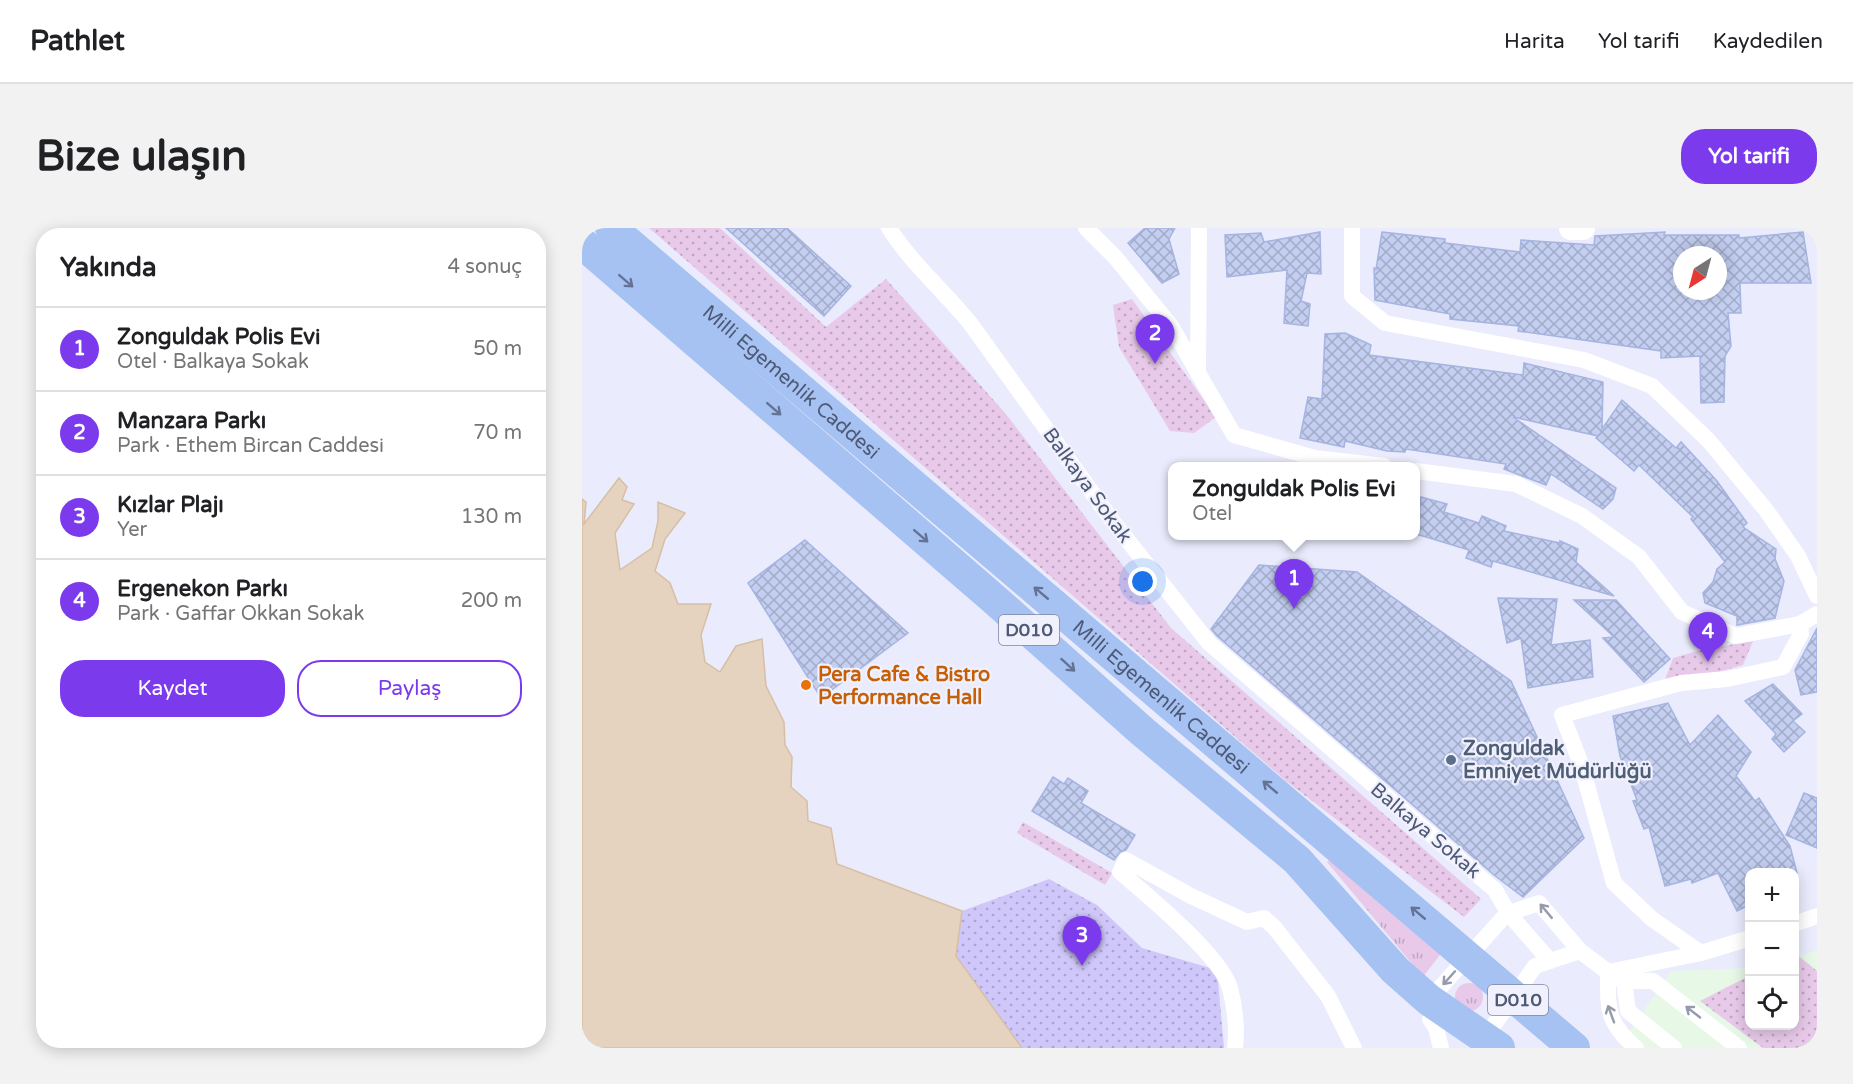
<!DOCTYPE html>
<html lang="tr">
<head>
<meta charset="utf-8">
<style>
	body { margin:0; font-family:"Varela Round",sans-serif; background:#f2f2f2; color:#202124 }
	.controls { position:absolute; right:18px; bottom:18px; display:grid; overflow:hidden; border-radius:12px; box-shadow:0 3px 15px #0003 }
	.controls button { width:54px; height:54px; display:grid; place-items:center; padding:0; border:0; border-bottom:2px solid #e0e0e0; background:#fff; color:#202124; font:30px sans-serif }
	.compass { position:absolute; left:1091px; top:18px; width:54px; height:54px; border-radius:50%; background:#fff; box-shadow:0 3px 15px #0003; rotate:216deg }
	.you { position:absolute; left:561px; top:354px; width:21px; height:21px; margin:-15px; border:4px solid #fff; border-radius:50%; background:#1a73e8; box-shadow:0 0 0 9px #1a73e833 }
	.badge { display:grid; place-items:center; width:39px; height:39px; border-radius:50%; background:#7c3aed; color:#fff; font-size:20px; font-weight:700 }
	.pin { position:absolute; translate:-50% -50px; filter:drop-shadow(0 2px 3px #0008) }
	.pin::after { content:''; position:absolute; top:32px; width:21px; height:18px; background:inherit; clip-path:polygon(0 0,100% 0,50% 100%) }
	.popup { position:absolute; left:586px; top:234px; width:252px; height:78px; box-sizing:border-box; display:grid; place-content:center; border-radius:12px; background:#fff; filter:drop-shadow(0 2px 4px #0005); font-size:20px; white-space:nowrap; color:#757577 }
	.popup b { font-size:22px; color:#202124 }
	.popup::after { content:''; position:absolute; left:50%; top:100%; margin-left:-12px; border:12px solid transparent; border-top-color:#fff }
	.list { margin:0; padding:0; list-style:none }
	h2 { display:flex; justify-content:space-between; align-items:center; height:78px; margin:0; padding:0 24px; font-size:26px }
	h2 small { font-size:20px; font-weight:400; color:#757577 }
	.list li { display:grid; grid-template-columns:39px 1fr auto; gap:18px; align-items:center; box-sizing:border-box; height:84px; padding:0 24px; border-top:2px solid #e0e0e0 }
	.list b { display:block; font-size:22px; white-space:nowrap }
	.list p { margin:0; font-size:20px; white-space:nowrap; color:#757577 }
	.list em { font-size:20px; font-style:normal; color:#757577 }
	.actions { display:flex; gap:12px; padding:18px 24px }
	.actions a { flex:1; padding:14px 0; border:2px solid #7c3aed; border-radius:24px; text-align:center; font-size:21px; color:#7c3aed }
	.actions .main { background:#7c3aed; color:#fff }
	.icon { flex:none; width:33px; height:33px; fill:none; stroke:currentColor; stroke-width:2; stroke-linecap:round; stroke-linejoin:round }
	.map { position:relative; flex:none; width:1235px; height:820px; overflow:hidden; border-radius:24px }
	header { display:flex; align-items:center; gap:36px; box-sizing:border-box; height:84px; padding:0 30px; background:#fff; border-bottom:2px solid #e0e0e0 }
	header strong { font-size:28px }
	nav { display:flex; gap:33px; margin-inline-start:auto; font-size:21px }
	.intro { display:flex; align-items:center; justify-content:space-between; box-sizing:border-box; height:144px; padding:0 36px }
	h1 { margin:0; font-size:42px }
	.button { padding:15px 27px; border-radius:24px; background:#7c3aed; color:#fff; font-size:21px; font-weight:700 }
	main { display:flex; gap:36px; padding:0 36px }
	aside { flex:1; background:#fff; border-radius:24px; box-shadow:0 3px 15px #0003 }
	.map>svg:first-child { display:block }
</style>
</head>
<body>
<header>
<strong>Pathlet</strong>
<nav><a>Harita</a><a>Yol tarifi</a><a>Kaydedilen</a></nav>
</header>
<div class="intro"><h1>Bize ulaşın</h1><a class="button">Yol tarifi</a></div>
<main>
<aside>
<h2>Yakında<small>4 sonuç</small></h2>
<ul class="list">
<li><span class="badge">1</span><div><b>Zonguldak Polis Evi</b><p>Otel · Balkaya Sokak</p></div><em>50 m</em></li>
<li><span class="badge">2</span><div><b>Manzara Parkı</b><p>Park · Ethem Bircan Caddesi</p></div><em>70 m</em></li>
<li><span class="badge">3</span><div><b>Kızlar Plajı</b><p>Yer</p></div><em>130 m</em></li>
<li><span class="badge">4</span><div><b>Ergenekon Parkı</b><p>Park · Gaffar Okkan Sokak</p></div><em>200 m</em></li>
</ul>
<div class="actions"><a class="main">Kaydet</a><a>Paylaş</a></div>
</aside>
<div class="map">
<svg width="1235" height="820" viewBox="0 0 1235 820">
	<defs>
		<pattern id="grass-tufts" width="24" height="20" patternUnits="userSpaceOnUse" patternTransform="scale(1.5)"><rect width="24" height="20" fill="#e8c9e9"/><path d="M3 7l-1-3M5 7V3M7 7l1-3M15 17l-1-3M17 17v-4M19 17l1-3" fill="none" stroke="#bea6c1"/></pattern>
		<pattern id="sand-dots" width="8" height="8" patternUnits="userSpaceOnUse" patternTransform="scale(1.5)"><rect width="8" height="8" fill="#cfc7f9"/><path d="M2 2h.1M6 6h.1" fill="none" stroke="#aaa5ce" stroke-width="1.8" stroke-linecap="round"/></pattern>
		<pattern id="park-dots" width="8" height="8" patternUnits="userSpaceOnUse" patternTransform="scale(1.5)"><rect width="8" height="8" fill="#e8c9e9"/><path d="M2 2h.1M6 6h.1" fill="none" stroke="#bea6c1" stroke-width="1.8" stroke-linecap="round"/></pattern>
		<pattern id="building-cross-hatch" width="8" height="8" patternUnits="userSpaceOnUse" patternTransform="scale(1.5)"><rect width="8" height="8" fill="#c3cef0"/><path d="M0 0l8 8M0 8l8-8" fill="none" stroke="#a1aac7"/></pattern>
	</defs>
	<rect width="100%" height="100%" fill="#eaebfc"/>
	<polygon fill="#e7f8e7" points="1235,722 1235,820 1050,820 1041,813 1089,743 1167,740 1168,798 1212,798 1213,730"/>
	<g fill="url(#grass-tufts)">
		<polygon points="749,630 861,723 841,749 745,634"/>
		<circle cx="887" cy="769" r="14"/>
	</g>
	<polygon fill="url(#sand-dots)" points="467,651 515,677 560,720 635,742 642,820 436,820 374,728 380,683"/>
	<g fill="url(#park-dots)">
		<polygon points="67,0 138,0 244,99 304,51 423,185 589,400 899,671 882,689 704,553"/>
		<polygon points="550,71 634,189 612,205 588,203 537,119 531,77"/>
		<polygon points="1171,413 1161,437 1126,447 1083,452 1091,430 1119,422"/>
		<polygon points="441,594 530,645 523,657 435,605"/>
		<polygon points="1213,725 1235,743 1235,820 1181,820 1118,773 1167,748 1168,798 1212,798"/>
	</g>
	<polygon fill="#e5d3bf" stroke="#d6bfa6" stroke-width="1.5" points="37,250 45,259 40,272 52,276 33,305 38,342 70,320 76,293 76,274 103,285 83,311 73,343 88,355 96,376 129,376 119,407 123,434 138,444 154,418 180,411 184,458 202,494 203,517 210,529 209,559 225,573 226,593 249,600 255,636 380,683 374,728 440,820 0,820 0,271 4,274 2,296"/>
	<g fill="url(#building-cross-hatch)" stroke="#a5b4e1" stroke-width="1.5" fill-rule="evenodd">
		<polygon points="144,0 205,0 269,58 242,88"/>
		<polygon points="563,0 593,0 587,11 597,46 580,55 546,15"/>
		<polygon points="738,4 739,46 725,45 719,73 728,76 726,98 702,95 705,42 645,49 643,7 679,5 682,14"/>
		<path d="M800,4L863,11V15L938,24L939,12L1012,17L1013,8L1083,4L1082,7H1157V10L1221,4L1229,55H1158L1159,85H1146L1149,118L1143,128L1142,174L1119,175L1118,128L1079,130V123L936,103L937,98L868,91V86L793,72L792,40L794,41ZM1100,27H1136V63H1100Z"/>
		<polygon points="763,105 789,117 787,127 941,147 942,135 1021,154 1020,201 1040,172 1094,220 1099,214 1135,253 1165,295 1161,299 1194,321 1193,331 1202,353 1193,390 1155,397 1155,388 1123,375 1121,365 1131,354 1135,341 1143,334 1109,291 1111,289 1057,237 1052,243 1014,210 1016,208 931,189 1034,260 1031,271 1021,281 969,246 964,257 922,241 924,236 824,221 823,224 805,223 763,213 762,219 718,210 726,169 740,171 743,106"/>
		<polygon points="839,269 865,276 862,284 897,295 900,288 924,298 922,303 978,315 978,313 996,321 994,334 1032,368 911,333 909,339 884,330 887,322 834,306"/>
		<polygon points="223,312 326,405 239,470 166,355"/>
		<polygon points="677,337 775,344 929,453 1002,610 941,669 912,647 635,408 629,401"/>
		<polygon points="916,370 975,371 969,417 1008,412 1011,449 946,460 939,410 925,415"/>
		<polygon points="992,372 1034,372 1088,431 1062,454 1021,410 1032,409"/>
		<polygon points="1235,400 1235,464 1219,467 1213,442"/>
		<polygon points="1191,456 1220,486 1211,493 1223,504 1202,524 1190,511 1194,506 1163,473"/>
		<polygon points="1086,475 1108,517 1136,487 1169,524 1154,548 1173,573 1177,570 1208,618 1215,645 1167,645 1167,677 1155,683 1136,645 1110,655 1109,651 1083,658 1067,599 1062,601 1051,573 1055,572 1038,528 1031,488"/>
		<polygon points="471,549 482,556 486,550 506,563 499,575 553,607 544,622 538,624 532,632 450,583"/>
		<polygon points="1222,565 1235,570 1235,620 1204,607"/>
	</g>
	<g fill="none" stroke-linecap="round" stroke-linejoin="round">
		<g stroke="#fff" stroke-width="16">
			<path d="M307,0C329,35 362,63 388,95L532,295L627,415L913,662L927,686L968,733"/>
			<polyline points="504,0 533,29 589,98 652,207 733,230 802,238"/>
			<polyline points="770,0 770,68 803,95 1002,132 1070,158 1127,213 1184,282 1216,328 1235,368"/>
			<polyline points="616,146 617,0"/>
			<polyline points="834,243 934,256 1000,288 1057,329 1100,384 1154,408 1218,396 1235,386"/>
			<polyline points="1212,696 1235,688"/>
			<polyline points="1119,725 1070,691 1032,655 999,536 980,487 1099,455 1145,451 1201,439 1219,406 1218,396"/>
			<polyline points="1042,753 1046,783 1092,820"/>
			<polyline points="848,791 854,800 859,820"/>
			<polyline points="854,800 847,772 920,691 930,684 957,675 998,723 1026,744 1119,725 1168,710"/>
			<polyline points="900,814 953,738 998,723"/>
			<path d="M653,820C655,801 653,779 648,760C639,728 565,667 538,644L544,632L609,668L665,694L682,690L692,699L746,768L772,820"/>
			<path d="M1054,820C1024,794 1026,781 1026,744L1042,753H1071L1157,820"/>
		</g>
		<polyline stroke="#fff" stroke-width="24" points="989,0 1001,0"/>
		<g stroke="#a5c2f2" stroke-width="32">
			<path id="s1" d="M29,0L992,820"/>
			<polyline points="0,15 413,372 561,504 715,632 813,742 847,772 917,820"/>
		</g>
	</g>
	<defs><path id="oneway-shaft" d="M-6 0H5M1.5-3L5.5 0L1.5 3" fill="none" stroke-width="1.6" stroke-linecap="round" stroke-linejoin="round" transform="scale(1.5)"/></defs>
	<g stroke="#647395">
		<use href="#oneway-shaft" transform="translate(44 53) rotate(41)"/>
		<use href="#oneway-shaft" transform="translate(192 181) rotate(41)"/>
		<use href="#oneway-shaft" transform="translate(339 308) rotate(41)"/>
		<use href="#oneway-shaft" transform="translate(459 365) rotate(-140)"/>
		<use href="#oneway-shaft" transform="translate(486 437) rotate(42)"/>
		<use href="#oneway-shaft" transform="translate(688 559) rotate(-140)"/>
		<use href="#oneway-shaft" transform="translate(836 685) rotate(-140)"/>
	</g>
	<g stroke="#959bad">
		<use href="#oneway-shaft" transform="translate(964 683) rotate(-130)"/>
		<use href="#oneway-shaft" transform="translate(867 750) rotate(132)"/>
		<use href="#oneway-shaft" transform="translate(1111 784) rotate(-142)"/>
		<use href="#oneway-shaft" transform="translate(1029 786) rotate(-110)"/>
	</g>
	<circle fill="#e8710a" stroke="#f1f1fe" stroke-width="2" cx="224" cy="457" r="6"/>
	<circle fill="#5c6f8a" stroke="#f1f1fe" stroke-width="2" cx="869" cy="532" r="6"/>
	<g text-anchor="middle" stroke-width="4.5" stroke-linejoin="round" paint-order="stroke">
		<g fill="#f1f1fe" stroke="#7f879f" stroke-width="1.5">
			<rect x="417" y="387" width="60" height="30" rx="4.5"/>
			<rect x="906" y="757" width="60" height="30" rx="4.5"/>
		</g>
		<g font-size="18" font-weight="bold" fill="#4e5976">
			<text x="447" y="408">D010</text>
			<text x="936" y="778">D010</text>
		</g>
		<g font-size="20" fill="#4e5976" stroke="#f1f1fe">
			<text dy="7" stroke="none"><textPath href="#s1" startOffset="237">Milli Egemenlik Caddesi</textPath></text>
			<text transform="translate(506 257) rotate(54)" y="7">Balkaya Sokak</text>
			<text dy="7" stroke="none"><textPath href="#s1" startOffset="723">Milli Egemenlik Caddesi</textPath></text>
			<text transform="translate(844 602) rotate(40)" y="7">Balkaya Sokak</text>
		</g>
		<g font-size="20" font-weight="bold" fill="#c56008" stroke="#f1f1fe" text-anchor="start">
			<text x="236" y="453">Pera Cafe &amp; Bistro<tspan x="236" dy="23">Performance Hall</tspan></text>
		</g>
		<g font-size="20" font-weight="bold" fill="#4e5e75" stroke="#f1f1fe" text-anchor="start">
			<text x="881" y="527">Zonguldak<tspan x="881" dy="23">Emniyet Müdürlüğü</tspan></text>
		</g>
	</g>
</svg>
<div class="controls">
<button>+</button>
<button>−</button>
<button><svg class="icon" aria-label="locate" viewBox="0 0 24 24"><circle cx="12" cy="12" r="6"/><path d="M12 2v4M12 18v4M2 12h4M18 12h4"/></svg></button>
</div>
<svg class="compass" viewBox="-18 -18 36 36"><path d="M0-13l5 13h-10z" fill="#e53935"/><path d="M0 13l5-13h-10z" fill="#757577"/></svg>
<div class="you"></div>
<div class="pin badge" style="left:712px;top:381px">1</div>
<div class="popup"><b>Zonguldak Polis Evi</b>Otel</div>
<div class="pin badge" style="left:573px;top:136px">2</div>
<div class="pin badge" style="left:500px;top:738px">3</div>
<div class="pin badge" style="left:1126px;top:434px">4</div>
</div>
</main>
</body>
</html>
